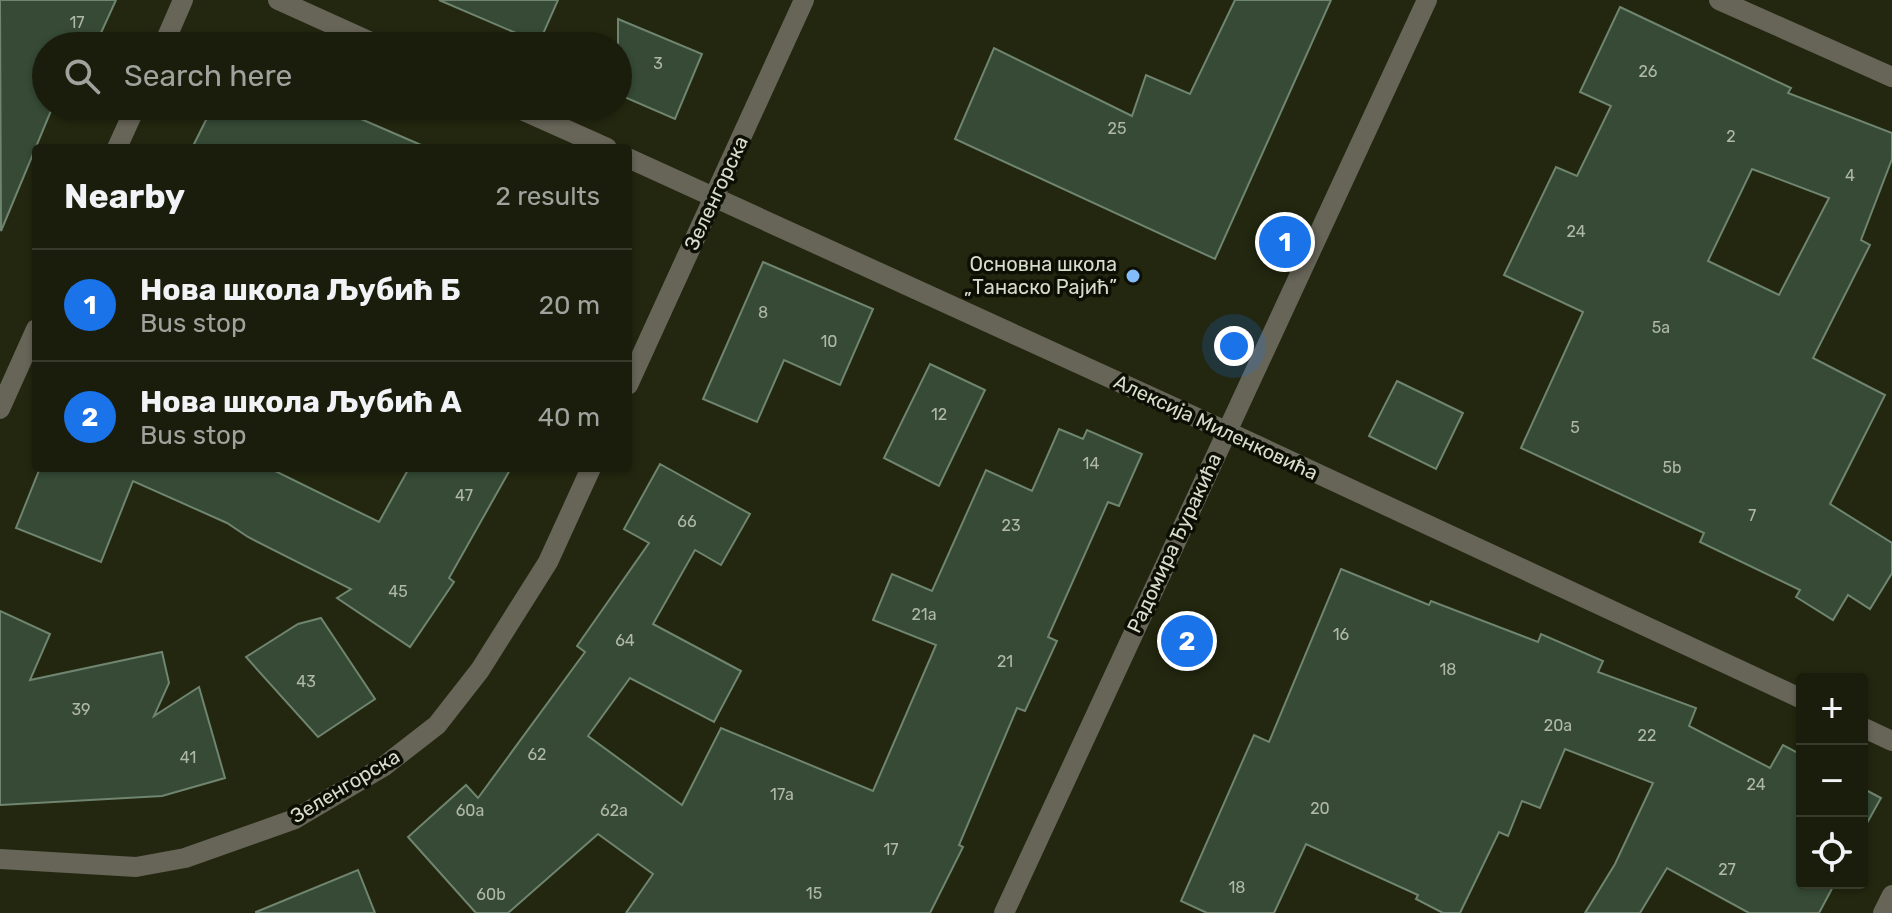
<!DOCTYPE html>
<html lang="en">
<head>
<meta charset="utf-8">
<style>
	body { margin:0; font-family:Rubik,sans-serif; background:#232614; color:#f1f3f6 }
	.controls { position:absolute; right:24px; bottom:24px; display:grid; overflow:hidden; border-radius:8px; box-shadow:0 2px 6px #0004 }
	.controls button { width:72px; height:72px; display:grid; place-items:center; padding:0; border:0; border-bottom:2px solid #383b2c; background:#1a1d0b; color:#f1f3f6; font:40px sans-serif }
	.you { position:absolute; left:1234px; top:346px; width:28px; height:28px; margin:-20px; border:6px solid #fff; border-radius:50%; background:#1a73e8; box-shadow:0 0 0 12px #1a73e833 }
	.badge { display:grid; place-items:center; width:52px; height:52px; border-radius:50%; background:#1a73e8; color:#fff; font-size:26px; font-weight:700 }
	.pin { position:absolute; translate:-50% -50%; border:4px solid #fff; box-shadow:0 2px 8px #0006 }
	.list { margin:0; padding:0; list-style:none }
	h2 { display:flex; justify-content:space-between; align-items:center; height:104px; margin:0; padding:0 32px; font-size:34px }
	h2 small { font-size:26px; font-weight:400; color:#9fa29d }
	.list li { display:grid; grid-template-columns:52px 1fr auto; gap:24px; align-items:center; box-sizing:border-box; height:112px; padding:0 32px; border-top:2px solid #383b2c }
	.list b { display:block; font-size:30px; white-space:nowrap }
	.list p { margin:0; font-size:26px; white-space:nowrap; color:#9fa29d }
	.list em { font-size:26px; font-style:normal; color:#9fa29d }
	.icon { flex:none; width:44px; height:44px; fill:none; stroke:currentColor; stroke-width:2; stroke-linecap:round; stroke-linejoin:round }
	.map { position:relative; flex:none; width:1892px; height:913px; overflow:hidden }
	.search { position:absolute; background:#1a1d0b; box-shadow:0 2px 6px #0004; left:32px; top:32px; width:600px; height:88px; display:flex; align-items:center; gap:20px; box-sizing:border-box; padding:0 28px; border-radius:44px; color:#9fa29d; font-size:30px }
	.panel { position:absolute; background:#1a1d0b; box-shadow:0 2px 6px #0004; left:32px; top:144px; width:600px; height:328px; border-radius:8px }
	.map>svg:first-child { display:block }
</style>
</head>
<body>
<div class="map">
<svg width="1892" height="913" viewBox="0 0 1892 913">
	<rect width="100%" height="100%" fill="#23270f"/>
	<g fill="#364a36" stroke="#6f856f" stroke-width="2" fill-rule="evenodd">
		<polygon points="0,0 116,0 95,46 46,46 46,106 53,106 1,231"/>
		<polygon points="439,0 558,0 539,43"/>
		<polygon points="1235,0 1331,0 1215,259 955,139 994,48 1132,116 1146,75 1190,94"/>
		<path d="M1620,7L1791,88L1788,93L1892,133V159L1861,240L1870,245L1813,358L1885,395L1830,504L1892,543V573L1870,609L1848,595L1833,620L1796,597L1800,590L1700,542L1704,533L1521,448L1583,312L1504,275L1556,167L1577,176L1611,106L1580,92ZM1752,169L1829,198L1779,295L1708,261Z"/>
		<polygon points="618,19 702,54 675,119 622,96 630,77 618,72"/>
		<polygon points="213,106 331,106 428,148 192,148"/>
		<polygon points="763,262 873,309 840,385 784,360 757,422 703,399"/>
		<polygon points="930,364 985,390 939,486 884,458"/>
		<polygon points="1397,381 1463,413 1436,469 1369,436"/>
		<polygon points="1059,429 1083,439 1087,430 1142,454 1119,506 1108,502 1048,637 1057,641 1025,711 1017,708 959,845 963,847 930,913 626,913 653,874 598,834 508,913 476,913 408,837 466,785 478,798 585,652 577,646 649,543 624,529 660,464 750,514 721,565 695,550 653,624 741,671 714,722 630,678 588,736 682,805 721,728 873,791 936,645 873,620 892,574 932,591 986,470 1032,491"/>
		<polygon points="40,468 269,468 379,522 409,468 511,468 449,578 454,582 410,647 337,598 351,589 248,537 227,523 133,481 101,562 16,528"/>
		<polygon points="1341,569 1429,605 1431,601 1538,642 1541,634 1603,661 1598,672 1696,708 1689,726 1770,768 1783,745 1802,755 1802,883 1835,883 1819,913 1749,913 1667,868 1640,913 1585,913 1615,864 1653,783 1565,749 1540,808 1522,801 1508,836 1499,832 1460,913 1443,913 1416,899 1418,895 1306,844 1274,913 1207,913 1181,901 1254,735 1269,742"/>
		<polygon points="0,611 50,634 30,680 162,652 169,683 154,716 199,687 225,778 162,796 0,805"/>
		<polygon points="321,618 375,699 318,737 246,657 298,624"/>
		<polygon points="1862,788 1881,798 1862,832"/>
		<polygon points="358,870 375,913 256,913 256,912"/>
	</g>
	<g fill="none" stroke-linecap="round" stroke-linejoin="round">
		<g stroke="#676458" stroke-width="20">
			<polyline points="278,0 380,46"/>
			<polyline points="1719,0 1892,77"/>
			<polyline points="163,46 183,0"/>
			<polyline points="513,106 607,148"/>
			<polyline points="117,148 136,106"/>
			<polyline points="628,158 1226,431 1802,699"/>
			<polyline points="628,385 804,0"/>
			<polyline points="0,409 36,329"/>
			<polyline points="1862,727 1892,741"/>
			<polyline points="0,859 136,867 185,858 295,819 383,767 437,725 480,670 548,562 591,468"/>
			<polyline points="1004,913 1427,0"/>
			<polyline points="1883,913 1892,895"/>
		</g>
	</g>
	<circle fill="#83bcfb" stroke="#0d0f05" stroke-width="3" cx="1133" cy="276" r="8"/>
	<g text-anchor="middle" stroke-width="7" stroke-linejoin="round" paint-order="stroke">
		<g font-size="16" fill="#b0b8a7">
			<text x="77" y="28">17</text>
			<text x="658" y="69">3</text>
			<text x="1648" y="77">26</text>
			<text x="1117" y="134">25</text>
			<text x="1731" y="142">2</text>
			<text x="1850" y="181">4</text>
			<text x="1576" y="237">24</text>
			<text x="763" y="318">8</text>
			<text x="1661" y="333">5a</text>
			<text x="829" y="347">10</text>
			<text x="939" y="420">12</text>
			<text x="1575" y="433">5</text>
			<text x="1091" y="469">14</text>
			<text x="1672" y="473">5b</text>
			<text x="464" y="501">47</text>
			<text x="1752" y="521">7</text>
			<text x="687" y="527">66</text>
			<text x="1011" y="531">23</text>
			<text x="398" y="597">45</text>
			<text x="924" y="620">21a</text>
			<text x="1341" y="640">16</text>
			<text x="625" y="646">64</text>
			<text x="1005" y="667">21</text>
			<text x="1448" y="675">18</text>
			<text x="306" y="687">43</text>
			<text x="81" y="715">39</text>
			<text x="1558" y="731">20a</text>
			<text x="1647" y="741">22</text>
			<text x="537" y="760">62</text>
			<text x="188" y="763">41</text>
			<text x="1756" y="790">24</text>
			<text x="782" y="800">17a</text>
			<text x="1320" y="814">20</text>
			<text x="470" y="816">60a</text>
			<text x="614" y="816">62a</text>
			<text x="891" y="855">17</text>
			<text x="1727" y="875">27</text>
			<text x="1237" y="893">18</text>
			<text x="814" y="899">15</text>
			<text x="491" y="900">60b</text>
		</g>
		<g font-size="20" fill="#d8dccd" stroke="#0d0f05">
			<text transform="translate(716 193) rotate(-65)" y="7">Зеленгорска</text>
			<text transform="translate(1216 427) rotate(25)" y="7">Алексија Миленковића</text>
			<text transform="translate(1174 543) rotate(-65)" y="7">Радомира Ђуракића</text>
			<text transform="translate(345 786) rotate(-31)" y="7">Зеленгорска</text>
		</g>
		<g font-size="20" fill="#d8dccd" stroke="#0d0f05" text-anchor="end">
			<text x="1117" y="271">Основна школа<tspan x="1117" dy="23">„Танаско Рајић”</tspan></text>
		</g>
	</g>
</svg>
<div class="controls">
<button>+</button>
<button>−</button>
<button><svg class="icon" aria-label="locate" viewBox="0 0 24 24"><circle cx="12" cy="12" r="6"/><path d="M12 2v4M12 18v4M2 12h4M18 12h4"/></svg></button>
</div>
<div class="you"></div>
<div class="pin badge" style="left:1285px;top:242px">1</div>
<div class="pin badge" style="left:1187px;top:641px">2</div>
<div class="search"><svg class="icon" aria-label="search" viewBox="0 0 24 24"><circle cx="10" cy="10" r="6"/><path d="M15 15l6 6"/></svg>Search here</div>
<section class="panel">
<h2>Nearby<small>2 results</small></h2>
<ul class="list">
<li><span class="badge">1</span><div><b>Нова школа Љубић Б</b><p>Bus stop</p></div><em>20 m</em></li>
<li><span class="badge">2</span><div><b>Нова школа Љубић А</b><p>Bus stop</p></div><em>40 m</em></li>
</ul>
</section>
</div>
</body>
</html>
